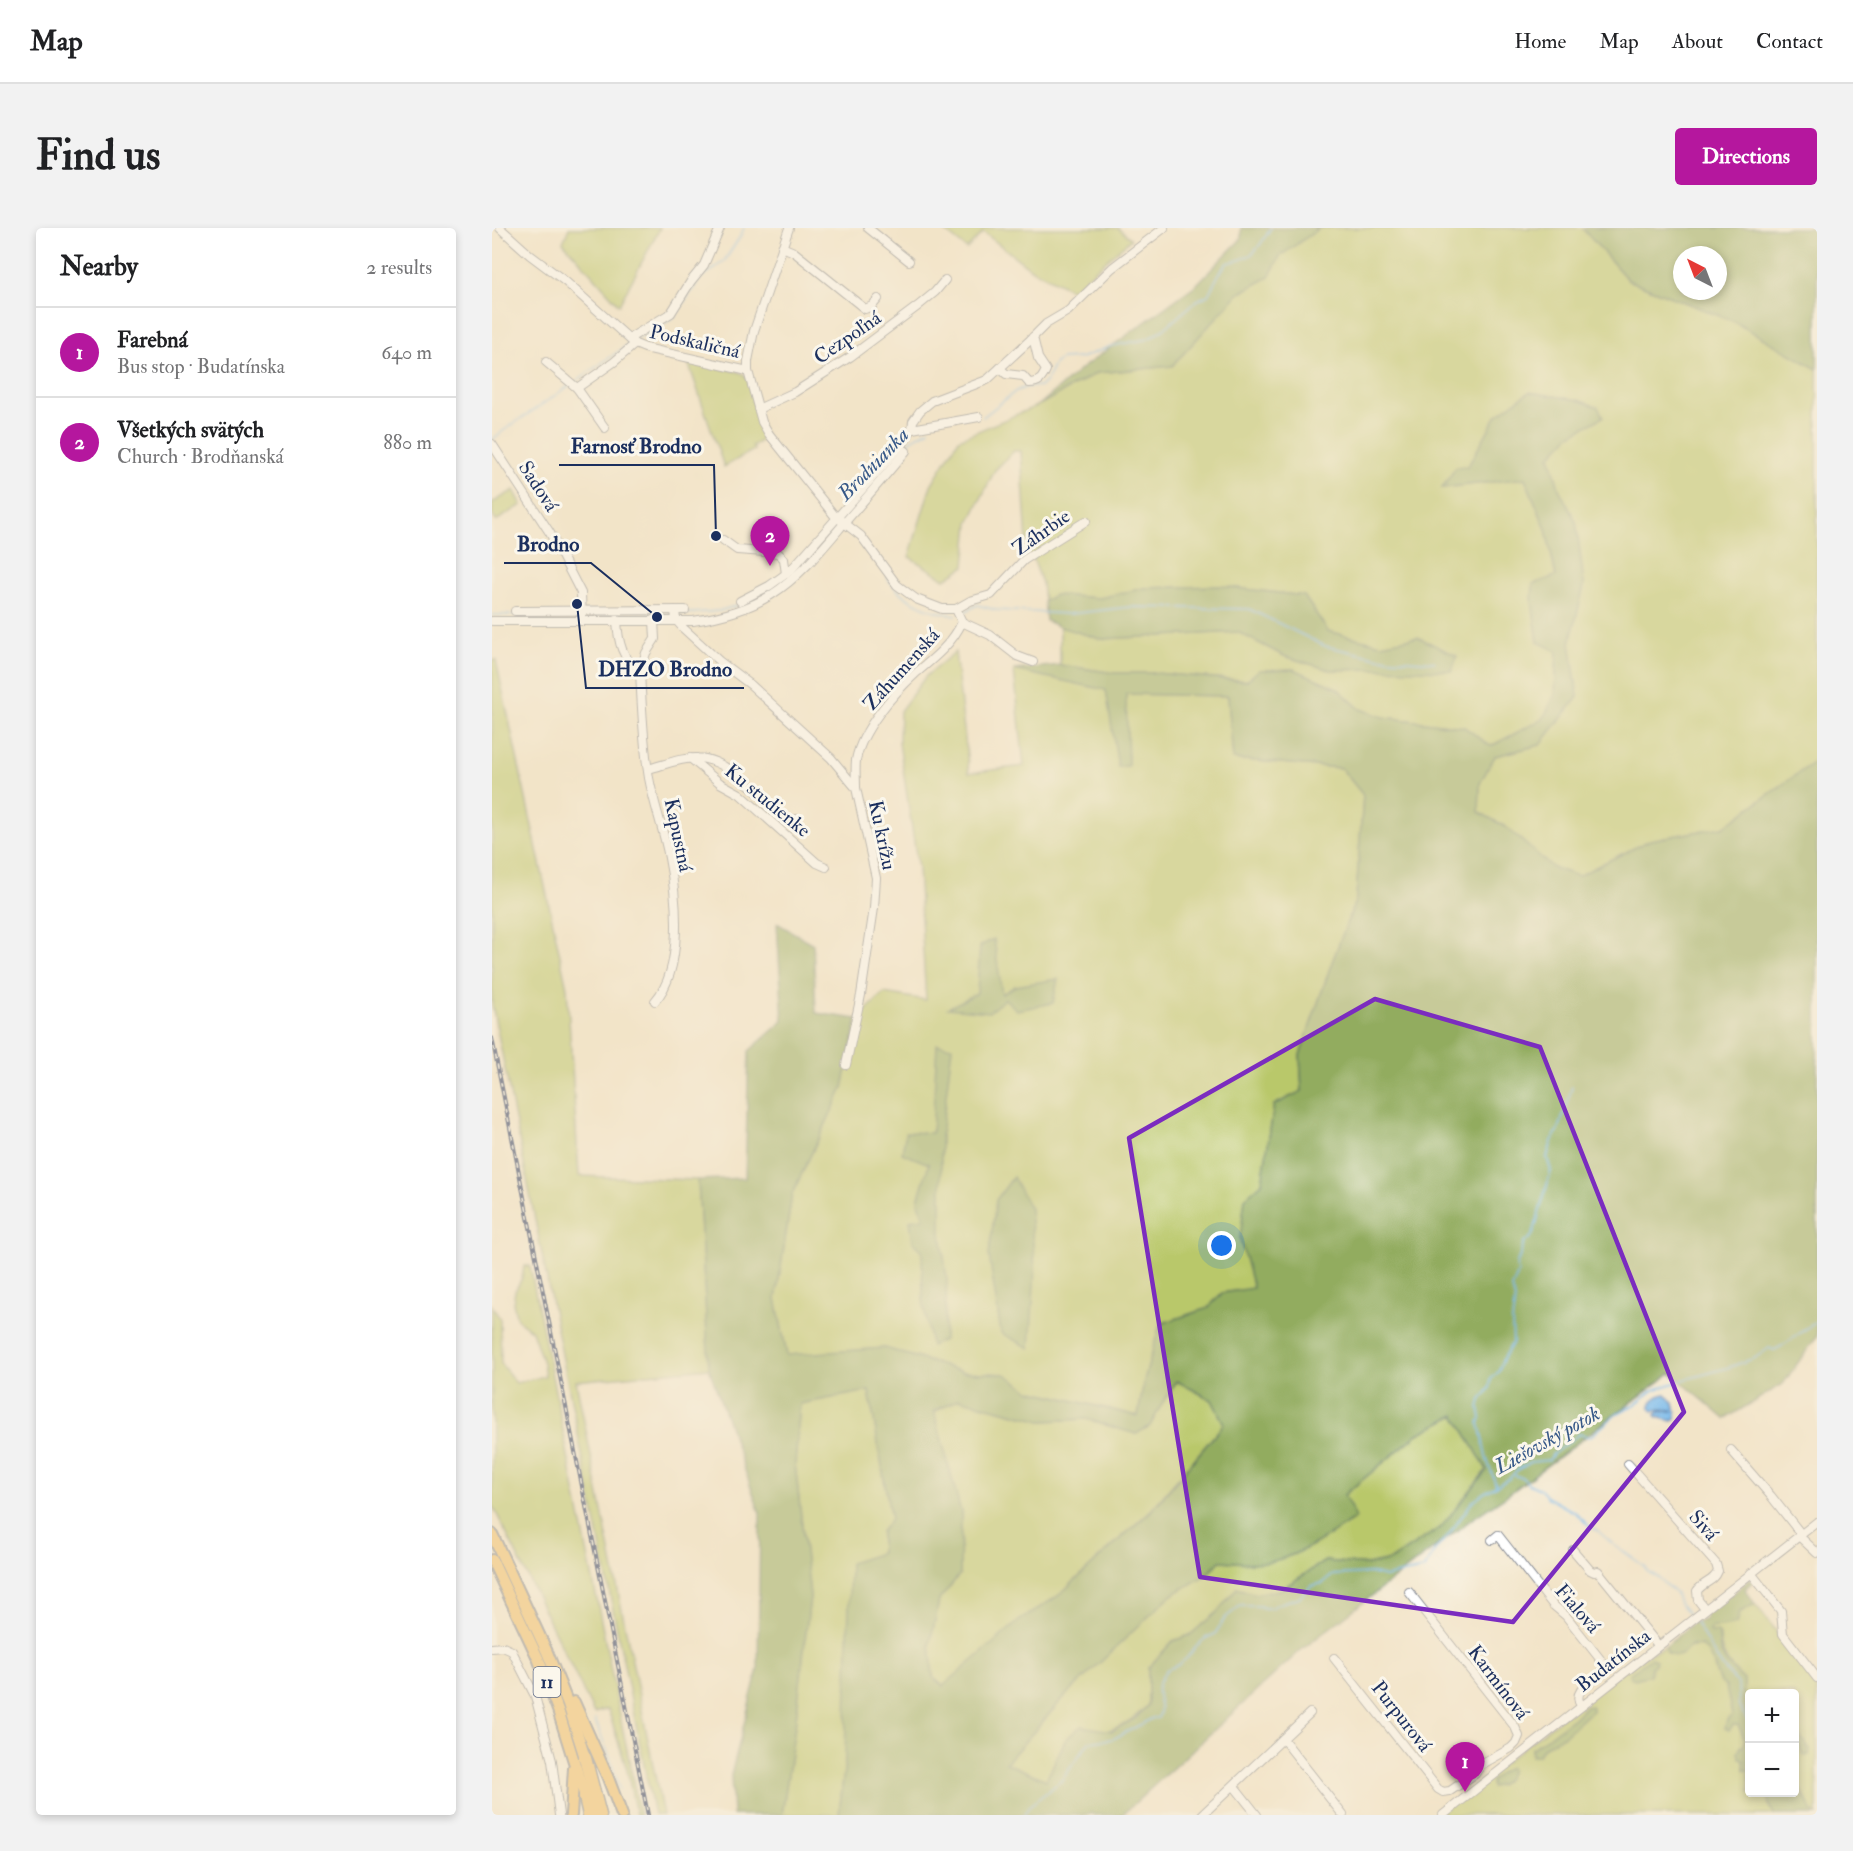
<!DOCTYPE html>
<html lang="en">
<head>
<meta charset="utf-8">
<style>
	body { margin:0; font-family:"IM FELL Double Pica",serif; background:#f2f2f2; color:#202124 }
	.controls { position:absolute; right:18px; bottom:18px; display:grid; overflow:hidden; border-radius:6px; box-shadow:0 3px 9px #0003 }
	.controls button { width:54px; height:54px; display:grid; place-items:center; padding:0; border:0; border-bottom:2px solid #e0e0e0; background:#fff; color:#202124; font:30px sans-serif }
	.compass { position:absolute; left:1181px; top:18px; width:54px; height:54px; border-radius:50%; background:#fff; box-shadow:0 3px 9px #0003; rotate:318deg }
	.you { position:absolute; left:730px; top:1018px; width:21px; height:21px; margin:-15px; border:4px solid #fff; border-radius:50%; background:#1a73e8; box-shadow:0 0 0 9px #1a73e833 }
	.badge { display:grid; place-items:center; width:39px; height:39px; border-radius:50%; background:#b5179e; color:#fff; font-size:20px; font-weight:700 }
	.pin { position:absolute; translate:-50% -50px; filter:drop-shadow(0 2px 3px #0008) }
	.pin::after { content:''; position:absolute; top:32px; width:21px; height:18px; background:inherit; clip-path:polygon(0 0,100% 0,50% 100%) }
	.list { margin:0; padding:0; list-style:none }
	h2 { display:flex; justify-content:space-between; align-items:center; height:78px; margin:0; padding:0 24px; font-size:26px }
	h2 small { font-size:20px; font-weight:400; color:#757577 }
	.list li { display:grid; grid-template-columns:39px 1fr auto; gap:18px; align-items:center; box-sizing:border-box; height:90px; padding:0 24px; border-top:2px solid #e0e0e0 }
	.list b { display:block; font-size:22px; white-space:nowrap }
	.list p { margin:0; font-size:20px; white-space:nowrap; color:#757577 }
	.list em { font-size:20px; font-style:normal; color:#757577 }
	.map { position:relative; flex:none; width:1325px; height:1587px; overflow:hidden; border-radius:6px }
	header { display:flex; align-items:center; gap:36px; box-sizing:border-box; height:84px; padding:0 30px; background:#fff; border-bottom:2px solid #e0e0e0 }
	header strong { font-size:28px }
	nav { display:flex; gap:33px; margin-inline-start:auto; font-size:21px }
	.intro { display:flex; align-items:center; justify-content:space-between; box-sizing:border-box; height:144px; padding:0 36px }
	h1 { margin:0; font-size:42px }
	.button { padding:15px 27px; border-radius:6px; background:#b5179e; color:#fff; font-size:21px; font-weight:700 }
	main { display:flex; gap:36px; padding:0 36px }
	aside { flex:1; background:#fff; border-radius:6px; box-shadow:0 3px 9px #0003 }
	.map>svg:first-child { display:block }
</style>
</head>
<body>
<header>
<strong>Map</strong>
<nav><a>Home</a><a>Map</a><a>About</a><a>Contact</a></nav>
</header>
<div class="intro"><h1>Find us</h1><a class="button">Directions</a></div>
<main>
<aside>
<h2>Nearby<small>2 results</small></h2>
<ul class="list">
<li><span class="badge">1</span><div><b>Farebná</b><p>Bus stop · Budatínska</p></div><em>640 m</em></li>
<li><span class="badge">2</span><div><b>Všetkých svätých</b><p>Church · Brodňanská</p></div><em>880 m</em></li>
</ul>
</aside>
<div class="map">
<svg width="1325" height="1587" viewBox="0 0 1325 1587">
	<rect width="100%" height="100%" fill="#fbf7ec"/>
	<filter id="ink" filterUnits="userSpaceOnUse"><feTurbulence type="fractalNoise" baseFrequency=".0167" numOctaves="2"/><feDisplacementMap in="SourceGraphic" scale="12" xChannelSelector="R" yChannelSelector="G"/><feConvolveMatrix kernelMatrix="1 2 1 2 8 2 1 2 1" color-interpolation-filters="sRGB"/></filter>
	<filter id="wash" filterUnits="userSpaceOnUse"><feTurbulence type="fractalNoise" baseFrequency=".008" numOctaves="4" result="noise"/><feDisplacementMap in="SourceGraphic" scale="24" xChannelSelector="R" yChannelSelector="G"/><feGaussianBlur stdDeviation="1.35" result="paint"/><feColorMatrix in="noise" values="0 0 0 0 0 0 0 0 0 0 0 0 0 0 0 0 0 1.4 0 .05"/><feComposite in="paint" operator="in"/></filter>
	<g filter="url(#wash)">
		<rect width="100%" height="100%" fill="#f2e4c8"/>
		<g fill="#b9c86b" stroke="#6a7c64" stroke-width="1.5" fill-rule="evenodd">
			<polygon points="77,0 168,0 127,77 71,14"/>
			<polygon points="449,0 626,0 639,11 580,62 539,41 491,4 475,21"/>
			<polygon points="828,0 1090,0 1136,52 1241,93 1325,141 1325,532 1231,599 1158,612 1086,648 1061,640 1014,599 987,584 988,555 1003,528 1048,517 1086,469 1078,415 1092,357 1084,294 1067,261 1058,228 1078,207 1111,189 1086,172 1037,164 1005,187 976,238 951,260 1033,250 1054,301 1064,349 1041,356 1065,422 1063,467 1051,491 999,518 972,499 891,489 868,481 845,460 663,445 623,445 568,437 568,399 609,411 746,404 792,428 838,442 884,441 926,409 889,416 835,403 812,368 728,358 652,360 608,370 563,367 552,373 550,355 535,314 529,223 522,223 503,242 477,295 473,338 453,351 417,329 439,257 467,211 547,177 605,145 680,138 747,65 777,49 788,28"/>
			<polygon points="196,134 247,144 253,148 256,153 264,186 274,210 260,218 262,222 232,239"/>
			<polygon points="22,262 30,277 4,293 0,286 0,275"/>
			<polygon points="463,424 477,545 532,538 522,442 614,462 636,537 633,466 736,468 741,531 849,540 871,567 864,671 839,737 808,827 810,863 782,877 770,956 748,1011 762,1061 730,1065 716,1080 668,1096 652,1153 646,1188 537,1162 513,1146 472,1144 393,1120 295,1128 284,1071 300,966 351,860 365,791 392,765 434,772 426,640 407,515 408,483 434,448"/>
			<polygon points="0,432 4,432 75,760 87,948 206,952 217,1140 84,1153 171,1587 162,1587 0,776"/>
			<polygon points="32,1038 38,1038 148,1587 144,1587 135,1542 116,1481 102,1485 0,1276 0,1078 8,1091 9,1136 24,1155 53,1148 51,1135 40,1103 25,1091 21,1075 23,1063 30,1050"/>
			<polygon points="685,1153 720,1172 732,1196 660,1281 566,1368 528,1393 451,1459 441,1449 438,1416 447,1372 468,1346 469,1284 442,1184 467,1171 549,1193 594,1191 644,1206 658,1198 671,1174"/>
			<polygon points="377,1162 399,1291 389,1304 389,1325 353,1533 347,1587 290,1587 304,1491 318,1368 303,1236 308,1176"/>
			<path d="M963,1187L995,1241L949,1299L899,1332L876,1337L833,1333L789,1362L763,1366L745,1360L726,1383L698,1407L681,1413L656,1440V1477C630,1504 609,1505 574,1511L554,1552L514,1535L574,1467L678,1368L714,1347L728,1333L761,1335L852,1267L926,1206Z"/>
			<path d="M1263,1376L1318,1446L1325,1461V1587H1322L1303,1550L1302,1466H1258L1257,1490L1255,1488L1252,1471V1452C1238,1439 1228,1428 1228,1408L1218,1403L1220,1399L1245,1396L1248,1384Z"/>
			<path d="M1174,1418V1424C1184,1423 1203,1416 1210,1419C1221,1424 1222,1443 1227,1452C1229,1455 1232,1456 1234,1459C1238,1466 1239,1478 1240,1487L1238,1490L1241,1497H1246C1250,1502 1253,1508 1253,1515L1248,1520L1253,1532V1542L1257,1543L1258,1564L1282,1565L1277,1578L1283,1587H945L1142,1433ZM1093,1479L1100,1483L1073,1507L1053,1518L1046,1527L1039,1521L1082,1490Z"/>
		</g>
		<g fill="#92ac5f" stroke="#566e5e" stroke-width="1.5" fill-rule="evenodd">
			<polygon points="749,0 828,0 788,28 777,49 747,65 680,138 605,145 547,177 590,140 705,56 749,11"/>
			<path d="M1090,0H1325V141L1241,93L1136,52ZM1190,27H1226V63H1190Z"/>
			<path d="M1037,164L1086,172L1106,179L1111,189L1078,207L1058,228L1067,261L1084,294L1092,357L1078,415L1086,469L1048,517L1003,528L988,555L987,584L1014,599L1061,640L1086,648L1158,612L1231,599L1325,532V1108L1291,1156L1233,1191L1179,1145L1014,1268L980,1291L809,1422L630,1587H602L600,1585L596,1587H347L353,1533L358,1335L389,1325V1304L399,1291L377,1163L308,1176L303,1236L318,1368L304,1491L290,1587H241L239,1547L266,1441L268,1285L217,1140L206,952L253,950L257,823L291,793L285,695L321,716L324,785L365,791L351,860L300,966L284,1071L295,1127L393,1120L472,1144L513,1146L537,1162L646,1188L652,1153L668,1096L716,1080L730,1065L761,1060L748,1011L753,970L770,955L782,877L810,863L808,827L839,737L864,671L871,567L849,540L741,531L736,468L634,466L636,538L626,539L614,462L522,442L568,437L623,445H663L754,453L767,442L802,441L845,460L868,481L891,489L972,499L999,518L1051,491L1063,467L1065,423L1046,414L1040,373L1041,356L1064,348L1054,301L1033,250L950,260L964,239L976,238L1005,187ZM685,1153L720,1172L732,1196L661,1281L566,1368L528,1392L451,1458L441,1449L438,1416L447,1372L468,1346L469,1284L442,1183L467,1171L549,1193L594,1191L644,1206L658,1198L671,1174ZM963,1187L995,1242L949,1299L899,1332L876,1337L833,1333L788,1362L763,1366L745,1360L726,1383L698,1407L681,1413L656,1440V1477L644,1490L620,1503L589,1498L574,1511L554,1552L514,1535L574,1467L678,1368L714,1347L728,1333C747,1334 767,1337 785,1332C815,1324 839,1306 864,1290L852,1267L926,1206Z"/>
			<polygon points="728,358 812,368 836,403 889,416 926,409 965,428 960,443 884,441 838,442 792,428 746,404 609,411 568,399 554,393 552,373 563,367 608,370 652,360"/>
			<polygon points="502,711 510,766 523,758 566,751 561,775 525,782 513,771 497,784 456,780 485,765 488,718"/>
			<polygon points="445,816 460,819 449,908 449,1005 455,1053 452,1112 439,1118 431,1072 430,1022 421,1014 418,992 432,990 426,972 437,936 410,925 414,904 440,905"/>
			<polygon points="521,949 538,981 543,1040 538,1120 509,1105 497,1027 504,972"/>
			<path d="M1258,1351L1261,1353L1253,1361L1263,1376L1248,1384L1245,1396C1236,1397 1228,1401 1220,1399L1218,1403L1220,1405L1226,1404C1228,1410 1227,1414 1228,1420C1231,1433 1242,1443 1252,1452V1471L1255,1488L1257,1490V1543L1253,1542L1252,1532L1248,1530L1246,1525L1248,1520L1253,1515V1511L1246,1497H1241L1237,1502L1233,1500L1235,1492L1240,1487L1234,1459L1227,1453L1222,1436L1214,1422L1209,1418H1200C1188,1425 1189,1433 1174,1424V1418L1202,1394L1213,1392V1385L1222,1376L1242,1365Z"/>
			<polygon points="1159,1430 1164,1432 1163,1436 1159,1439 1158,1447 1143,1451 1138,1449 1137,1446"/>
			<polygon points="1099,1478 1100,1479 1100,1483 1073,1507 1053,1518 1046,1527 1039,1527 1039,1521 1082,1490 1093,1479"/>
			<path d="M1303,1502L1318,1522L1317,1527L1312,1528C1309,1518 1302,1513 1303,1502Z"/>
			<path d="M1017,1540L1019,1541C1016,1552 1010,1558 999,1559V1553L1011,1543Z"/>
			<path d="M1303,1550L1322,1587H1283C1278,1580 1275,1576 1277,1568L1281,1567L1282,1565L1302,1564Z"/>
		</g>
		<path fill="#75b7ea" stroke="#4873a4" stroke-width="1.5" d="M1174,1166L1182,1175L1184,1185V1190L1180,1193L1166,1189L1164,1187L1166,1184L1180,1183V1182L1168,1181L1161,1183L1159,1181C1159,1170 1166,1167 1174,1166Z"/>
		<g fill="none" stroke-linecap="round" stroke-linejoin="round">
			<g stroke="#75b7ea" stroke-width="1.5">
				<polyline points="143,112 175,94 183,88 209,49 224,40 233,32 248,9 252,0"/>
				<polyline points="84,153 136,117"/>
				<path d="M491,189L524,163L535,159L549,158L554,153L563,135L569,131L589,130L619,118L656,111L672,101L704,73L716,67L727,46L735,35C764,29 763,24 779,0"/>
				<polyline points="0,212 11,203 77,158"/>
				<polyline points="414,218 419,212 437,202"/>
				<polyline points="300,346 348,294"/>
				<path d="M395,349C410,373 437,384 464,387"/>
				<polyline points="252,375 287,356"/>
				<polyline points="187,386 227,383 247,377"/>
				<polyline points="469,386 485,377 504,382 577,386 638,379 757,381 833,418 887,430 943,434"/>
				<polyline points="0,387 86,387"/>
				<polyline points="94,387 179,386"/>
				<polyline points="1023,1247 1032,1251 1037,1256 1048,1261 1055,1269 1084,1285 1099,1300 1106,1303 1122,1317 1152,1338 1156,1344 1164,1348 1184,1366 1187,1375 1200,1389"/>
				<polyline points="1004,1257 994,1229 987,1195 989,1190 987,1180 989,1172 998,1160 999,1151 1007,1143 1011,1131 1021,1114 1020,1093 1023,1071 1020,1060 1026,1045 1025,1036 1032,1015 1040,1008 1042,1003 1059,943 1055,929 1060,913 1068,898 1080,859"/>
				<path d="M1203,1393C1216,1414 1227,1439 1246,1455L1247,1479L1258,1495"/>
				<polyline points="103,1492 118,1531 127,1561"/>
				<path d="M532,1587L537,1578L569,1553L597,1514L621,1511L661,1490H666C671,1481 667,1475 666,1466C664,1458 670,1448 674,1442L686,1437L695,1430L704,1418L714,1410L723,1406L733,1390L748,1378H767L772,1380H779L786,1376L808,1369L819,1358L831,1355L841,1347L878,1345L893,1349L932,1341L943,1322L956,1308L980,1274L990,1266L1018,1250L1024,1243L1039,1234L1057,1232L1061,1226L1087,1206L1098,1209L1126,1185L1142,1177L1162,1162L1191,1152L1235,1140L1263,1130L1277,1120L1282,1122C1298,1115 1309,1102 1325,1094"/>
			</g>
		</g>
	</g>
	<g filter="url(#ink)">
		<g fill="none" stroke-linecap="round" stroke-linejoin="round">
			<g stroke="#868a93" stroke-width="10">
				<g id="minor">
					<polyline points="8,0 38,27 74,54 143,116 153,120 256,143"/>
					<polyline points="297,0 262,103 256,133 256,143 270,194 277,206 342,287 369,308 405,357 424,371 450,381 464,381"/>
					<polyline points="376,0 417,33"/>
					<polyline points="290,19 302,24 373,81 380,78 386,71"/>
					<polyline points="138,110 179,85 199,53 212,37 228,0"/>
					<polyline points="54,134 85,160 113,200"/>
					<path d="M508,140L514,146L531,148L537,155C547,155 550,151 554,142L546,130L541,109"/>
					<polyline points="85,160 122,134 143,116"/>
					<polyline points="266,181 303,164 358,129 426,78 443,64 453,52"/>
					<polyline points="420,201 487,189"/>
					<polyline points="0,216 58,305 89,365 90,392"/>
					<polyline points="231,312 245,322 286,325 292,331 294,346"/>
					<polyline points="248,373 277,358 298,343 412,214 420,201 421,193 428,183 440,173 495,152 536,114 554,96 576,83 620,40 672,0"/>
					<polyline points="464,381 478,373 499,367 532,332 594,293"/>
					<polyline points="183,382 184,392 191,400 227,433 259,457 339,530 364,560 384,650 382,680 369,767 354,837"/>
					<polyline points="23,383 193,382"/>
					<path d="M125,392C126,414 130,431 148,444C150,479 151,515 157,550C162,577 172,603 177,630C185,670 192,741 163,773"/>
					<path d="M0,393H201C228,389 257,381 279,367C309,348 331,320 354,293C374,270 394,247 414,223L408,219"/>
					<polyline points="470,394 498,407 525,428 541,434"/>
					<polyline points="148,444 154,425 163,411 162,392"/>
					<polyline points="198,530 228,555 248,566 325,635 334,639"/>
					<path d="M156,541C172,537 190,529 206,530C238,531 274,573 296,594L305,591"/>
					<path d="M364,560C364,551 363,541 364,532C370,501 401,466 424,445C441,431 461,415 470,394L464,381"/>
					<polyline points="1239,1222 1279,1268 1309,1306"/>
					<path d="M1136,1236L1224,1336L1226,1343C1222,1354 1211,1354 1205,1363L1206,1372L1213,1381"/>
					<polyline points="1307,1308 1325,1325"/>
					<path d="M1000,1312L1006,1307L1061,1377L1074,1388L1112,1436V1441L1111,1445C1099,1455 1079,1462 1089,1478"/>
					<polyline points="1081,1322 1098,1342 1102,1344 1106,1343 1166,1417"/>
					<polyline points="1259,1345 1289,1383 1291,1406 1325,1450"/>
					<polyline points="0,1420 11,1419 20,1423 43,1468 60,1533 67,1587"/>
					<polyline points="842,1430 946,1561 951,1564 958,1563 983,1546 989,1537 1019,1520 1024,1515 1027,1508 1023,1499 917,1364"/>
					<polyline points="791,1511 851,1587"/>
					<polyline points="742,1558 765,1587"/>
					<polyline points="710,1587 818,1485"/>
					<polyline points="951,1587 1325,1294"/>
				</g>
			</g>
			<g stroke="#868a93" stroke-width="14">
				<g id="major">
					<polyline points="0,1306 55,1424 76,1476 93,1530"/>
					<polyline points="0,1332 46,1430 66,1482 93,1569"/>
					<polyline points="82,1474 116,1550 130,1587"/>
					<polyline points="79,1587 82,1540"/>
				</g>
			</g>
			<g stroke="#868a93" stroke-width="15">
				<g id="highway">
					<polyline points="93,1530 108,1587"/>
					<polyline points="93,1569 97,1587"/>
				</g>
			</g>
			<use href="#minor" stroke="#fff" stroke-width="8"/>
			<use href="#major" stroke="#f4c16a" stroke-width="10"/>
			<use href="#highway" stroke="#f4c16a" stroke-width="12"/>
			<g stroke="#1b2f5e" stroke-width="4">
				<polyline id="rail" points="0,810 156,1587"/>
			</g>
			<use href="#rail" stroke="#fbf7ec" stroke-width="1.5" stroke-dasharray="4.5" stroke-linecap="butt"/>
		</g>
	</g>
	<path d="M0 0H1325V1587H0ZM883,771L1048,819L1192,1184L1021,1394L708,1349L637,910Z" fill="#f2e4c8" fill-opacity=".55" fill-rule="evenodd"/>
	<path fill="none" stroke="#7b2cbf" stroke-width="4.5" stroke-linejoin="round" d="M883,771L1048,819L1192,1184L1021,1394L708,1349L637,910Z"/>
	<g text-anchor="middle" stroke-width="6" stroke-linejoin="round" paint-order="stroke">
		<rect fill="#fbf7ec" stroke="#5e6b89" stroke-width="1.5" x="41.5" y="1439" width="27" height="30" rx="4.5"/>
		<g font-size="18" font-weight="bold" fill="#1b2f5e">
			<text x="55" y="1460">11</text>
		</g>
		<g font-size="20" fill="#1b2f5e" stroke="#fbf7ec">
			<text transform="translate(355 109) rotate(-35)" y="7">Cezpoľná</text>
			<text transform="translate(203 113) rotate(13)" y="7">Podskaličná</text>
			<text transform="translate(47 258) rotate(57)" y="7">Sadová</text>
			<text transform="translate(549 304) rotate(-35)" y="7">Záhrbie</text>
			<text transform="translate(409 441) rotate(-48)" y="7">Záhumenská</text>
			<text transform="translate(276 572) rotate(39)" y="7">Ku studienke</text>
			<text transform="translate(187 607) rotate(78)" y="7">Kapustná</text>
			<text transform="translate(391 607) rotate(78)" y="7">Ku krížu</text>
			<text transform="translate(1212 1297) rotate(49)" y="7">Sivá</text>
			<text transform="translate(1086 1380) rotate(49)" y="7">Fialová</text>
			<text transform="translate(1121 1432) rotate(-38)" y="7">Budatínska</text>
			<text transform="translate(1007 1454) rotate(53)" y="7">Karmínová</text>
			<text transform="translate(910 1488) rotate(52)" y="7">Purpurová</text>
		</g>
		<g font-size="21" font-style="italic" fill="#365888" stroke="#fbf7ec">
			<text transform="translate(381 236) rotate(-46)" y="7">Brodnianka</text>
			<text transform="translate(1055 1212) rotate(-29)" y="7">Liešovský potok</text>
		</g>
	</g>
	<path fill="none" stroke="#1b2f5e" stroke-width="2" d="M224 308L222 237H67M165 389L99 335H12M85 376L94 460H252"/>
	<g fill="#1b2f5e" stroke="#fbf7ec" stroke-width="2">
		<circle cx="224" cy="308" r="6"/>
		<circle cx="165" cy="389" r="6"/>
		<circle cx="85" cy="376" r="6"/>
	</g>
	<g font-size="21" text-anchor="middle" font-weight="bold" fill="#1b2f5e" stroke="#fbf7ec" stroke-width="6" stroke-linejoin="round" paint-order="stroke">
		<text x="144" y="225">Farnosť Brodno</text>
		<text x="56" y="323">Brodno</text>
		<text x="173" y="448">DHZO Brodno</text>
	</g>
</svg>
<div class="controls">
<button>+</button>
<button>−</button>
</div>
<svg class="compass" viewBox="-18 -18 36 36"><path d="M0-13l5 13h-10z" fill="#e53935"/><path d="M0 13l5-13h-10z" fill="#757577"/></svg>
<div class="you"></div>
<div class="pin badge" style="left:973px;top:1564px">1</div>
<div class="pin badge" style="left:278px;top:338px">2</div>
</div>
</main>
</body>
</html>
